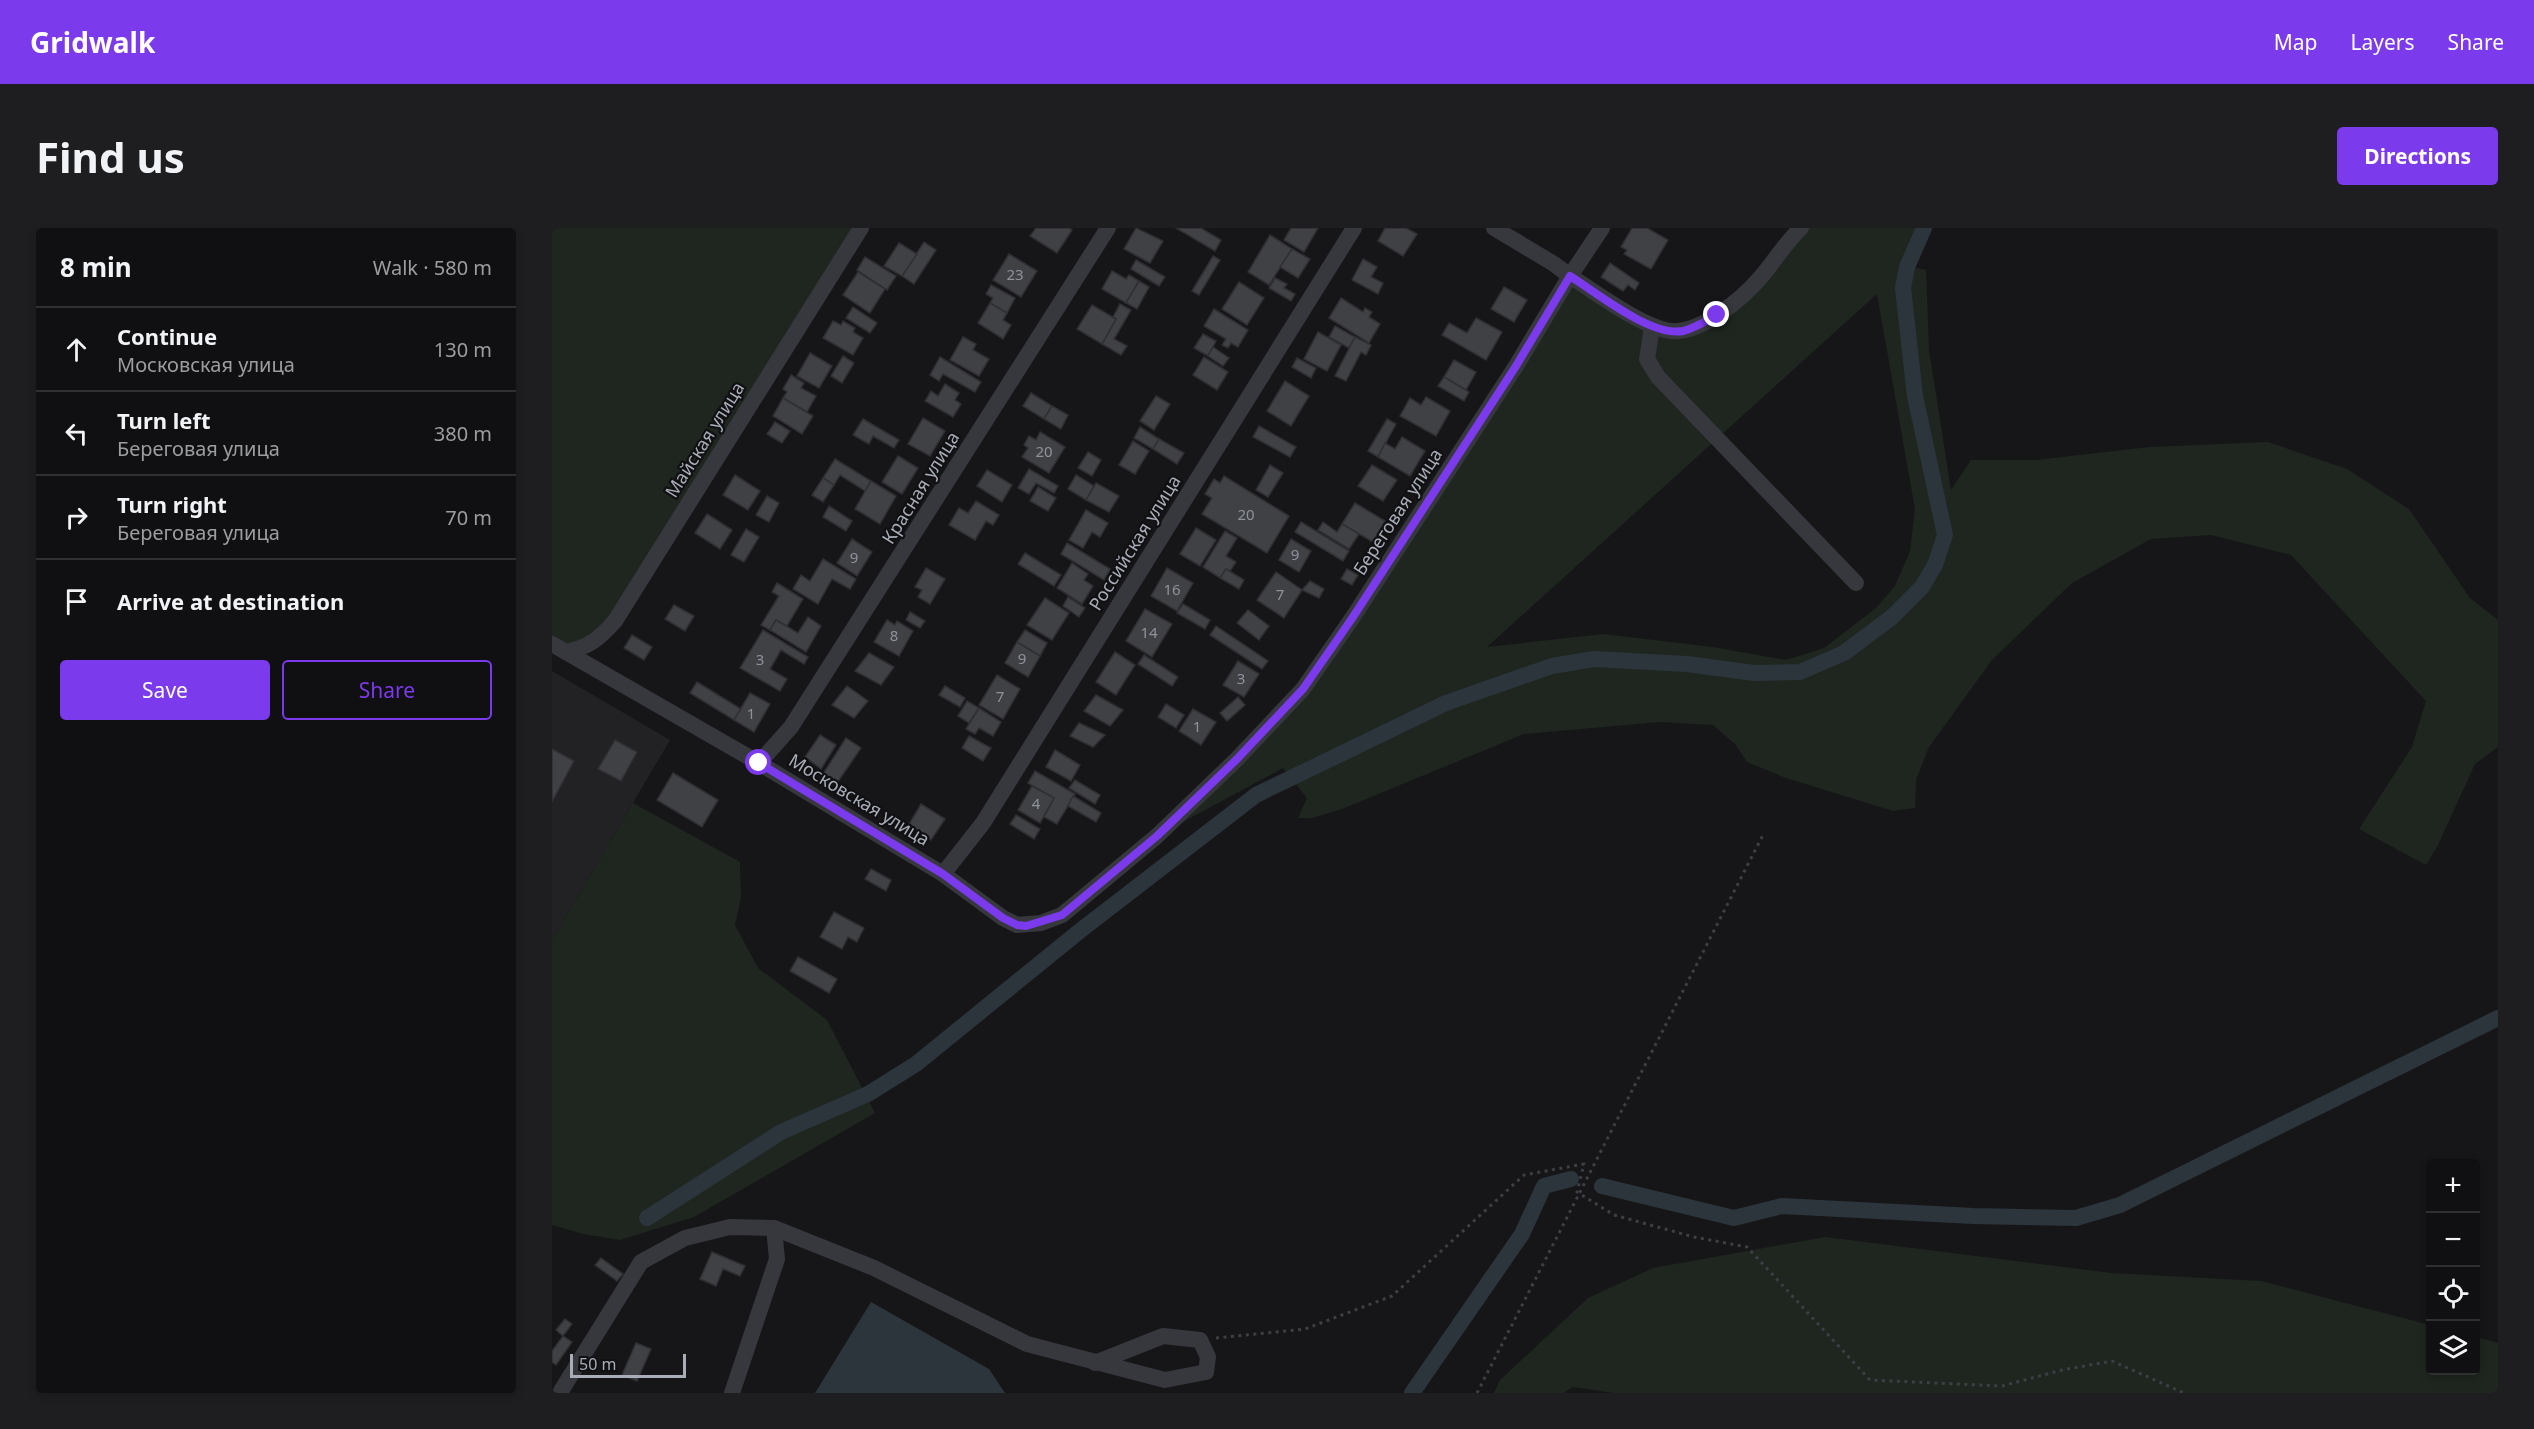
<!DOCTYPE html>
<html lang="en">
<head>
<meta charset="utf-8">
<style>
	body { margin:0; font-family:"Noto Sans",sans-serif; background:#1e1e20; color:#f1f3f6 }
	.controls { position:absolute; right:18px; bottom:18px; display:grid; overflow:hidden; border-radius:6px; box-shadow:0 3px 9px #0003 }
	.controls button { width:54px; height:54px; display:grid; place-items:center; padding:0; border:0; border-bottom:2px solid #303032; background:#101012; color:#f1f3f6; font:30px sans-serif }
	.scale { position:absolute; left:18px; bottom:15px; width:116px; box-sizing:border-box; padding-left:6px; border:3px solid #a8adb8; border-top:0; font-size:16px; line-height:21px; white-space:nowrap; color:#a8adb8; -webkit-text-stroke:4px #111113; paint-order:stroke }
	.stop { position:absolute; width:18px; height:18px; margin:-14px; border:4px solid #7c3aed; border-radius:50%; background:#fff }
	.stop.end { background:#7c3aed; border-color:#fff; box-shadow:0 2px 6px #0008 }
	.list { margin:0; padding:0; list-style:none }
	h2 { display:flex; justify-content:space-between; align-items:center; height:78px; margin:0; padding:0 24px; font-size:26px }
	h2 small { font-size:20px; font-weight:400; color:#9c9d9f }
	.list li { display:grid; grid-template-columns:39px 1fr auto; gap:18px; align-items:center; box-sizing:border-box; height:84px; padding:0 24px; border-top:2px solid #303032 }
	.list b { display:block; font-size:22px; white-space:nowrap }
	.list p { margin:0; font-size:20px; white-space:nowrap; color:#9c9d9f }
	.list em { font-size:20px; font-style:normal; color:#9c9d9f }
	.actions { display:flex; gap:12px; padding:18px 24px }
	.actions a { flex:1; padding:14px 0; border:2px solid #7c3aed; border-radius:6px; text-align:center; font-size:21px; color:#7c3aed }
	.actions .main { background:#7c3aed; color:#fff }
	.icon { flex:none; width:33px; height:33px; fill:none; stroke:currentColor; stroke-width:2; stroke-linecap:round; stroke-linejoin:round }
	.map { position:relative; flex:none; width:1946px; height:1165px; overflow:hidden; border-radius:6px }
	header { display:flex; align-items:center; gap:36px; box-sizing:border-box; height:84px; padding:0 30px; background:#7c3aed; color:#fff }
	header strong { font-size:28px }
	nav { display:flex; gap:33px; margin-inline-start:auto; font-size:21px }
	.intro { display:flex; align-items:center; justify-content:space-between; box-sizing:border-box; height:144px; padding:0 36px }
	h1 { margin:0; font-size:42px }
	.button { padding:15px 27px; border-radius:6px; background:#7c3aed; color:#fff; font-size:21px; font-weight:700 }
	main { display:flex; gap:36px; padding:0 36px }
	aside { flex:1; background:#101012; border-radius:6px; box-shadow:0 3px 9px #0003 }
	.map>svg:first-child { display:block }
</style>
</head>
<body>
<header>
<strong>Gridwalk</strong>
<nav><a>Map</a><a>Layers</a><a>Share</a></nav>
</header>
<div class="intro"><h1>Find us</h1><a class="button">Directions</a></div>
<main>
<aside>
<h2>8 min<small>Walk · 580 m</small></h2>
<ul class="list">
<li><svg class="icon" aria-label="ahead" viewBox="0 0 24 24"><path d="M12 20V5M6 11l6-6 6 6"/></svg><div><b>Continue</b><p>Московская улица</p></div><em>130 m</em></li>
<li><svg class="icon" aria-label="left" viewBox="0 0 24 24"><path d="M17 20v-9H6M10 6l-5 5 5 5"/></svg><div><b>Turn left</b><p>Береговая улица</p></div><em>380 m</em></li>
<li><svg class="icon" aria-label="right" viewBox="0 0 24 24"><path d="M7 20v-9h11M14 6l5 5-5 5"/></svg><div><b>Turn right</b><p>Береговая улица</p></div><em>70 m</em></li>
<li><svg class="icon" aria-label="arrive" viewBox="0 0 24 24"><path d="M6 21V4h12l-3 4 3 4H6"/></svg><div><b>Arrive at destination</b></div></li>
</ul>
<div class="actions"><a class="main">Save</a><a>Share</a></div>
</aside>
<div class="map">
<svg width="1946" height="1165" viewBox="0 0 1946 1165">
	<rect width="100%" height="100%" fill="#161618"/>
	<polygon fill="#222225" points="0,443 118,512 0,712"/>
	<g fill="#1e261f" fill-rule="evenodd">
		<polygon points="0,0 304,0 63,393 23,422 0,408"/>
		<path d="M1249,0H1372L1355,38L1374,42L1377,122L1399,262L1419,232H1484L1597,219L1716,214L1795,241L1857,281L1918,370L1946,392V519L1923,536L1886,617L1874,637L1807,601L1860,519L1874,473L1739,327L1659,307L1599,311L1520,355L1440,432L1377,519L1364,552L1363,580L1341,583L1234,550L1195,534L1183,516L1161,497L1108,494L972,506L790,581L760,590H746L755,570L731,540L605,608L751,461L1018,48L1119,103L1165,87ZM1325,66L1363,281L1358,323L1343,358L1324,380L1272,420L1234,432L1161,419L1051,406L935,419Z"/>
		<polygon points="81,575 188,634 189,669 183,697 206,740 275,792 323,885 142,989 68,1012 31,1006 0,997 0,712"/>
		<polygon points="1273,1009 1560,1045 1709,1053 1878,1097 1878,1142 1924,1142 1924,1109 1946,1115 1946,1165 1062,1165 1021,1159 1011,1165 942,1165 948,1152 1036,1070 1101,1040"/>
	</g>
	<polygon fill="#2c353c" points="319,1074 437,1141 453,1165 263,1165"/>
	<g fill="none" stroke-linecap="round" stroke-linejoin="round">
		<g stroke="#2c353c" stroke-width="16">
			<polyline points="1050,958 1182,990 1230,978 1421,988 1524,990 1568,977 1946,790"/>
			<polyline points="95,990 229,904 316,866 364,836 529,702 704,567 894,475 1000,438 1042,431 1135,436 1202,445 1248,444 1292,425 1340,389 1370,359 1383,337 1393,307 1363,168 1351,60 1355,39 1372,0"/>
			<polyline points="860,1165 970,1006 992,958 1019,951"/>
		</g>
	</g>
	<g fill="#404145" stroke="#303034" stroke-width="1.5">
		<polygon points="484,0 517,0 520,2 505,25 478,8"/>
		<polygon points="584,0 611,13 598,35 572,21"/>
		<polygon points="624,0 649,0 669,12 663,23"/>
		<polygon points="739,0 766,0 752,24 732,12"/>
		<polygon points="833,0 854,0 865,6 851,28 826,13"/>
		<polygon points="1080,0 1095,0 1116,12 1099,41 1072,26 1075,22 1069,19"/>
		<polygon points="718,7 740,21 717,57 696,44"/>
		<polygon points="372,14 384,22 362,56 350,48"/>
		<polygon points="347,15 365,26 350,48 332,38"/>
		<polygon points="740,21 758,31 746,50 728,39"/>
		<polygon points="457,26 485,43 469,69 441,52"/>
		<polygon points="661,28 668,32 647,67 640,63"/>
		<polygon points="313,29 344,48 335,62 305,42"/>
		<polygon points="811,31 825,39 819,49 831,55 826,66 800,52"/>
		<polygon points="584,32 613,49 607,58 579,41"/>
		<polygon points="1058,35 1087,55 1083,62 1076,57 1071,63 1049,49"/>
		<polygon points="560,43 574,51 577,47 587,53 574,75 550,61"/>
		<polygon points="306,44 333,61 318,85 291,67"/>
		<polygon points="723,50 735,56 732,60 743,66 739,73 717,60"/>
		<polygon points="587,53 597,59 585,81 574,75"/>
		<polygon points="687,54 712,70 695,97 670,81"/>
		<polygon points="439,57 463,70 455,85 438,75 441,70 434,66"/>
		<polygon points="952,59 975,72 962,94 939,81"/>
		<polygon points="789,70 811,84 813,80 820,84 817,89 828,96 817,115 777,90"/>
		<polygon points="438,75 455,85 451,92 459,97 451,111 426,95"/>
		<polygon points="568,76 579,82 562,111 575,118 569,127 550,116 564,91 561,89"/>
		<polygon points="540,77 564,91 550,116 525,101"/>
		<polygon points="301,79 325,95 318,105 294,90"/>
		<polygon points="662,81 696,102 686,119 679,115 676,120 670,117 674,111 652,98"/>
		<polygon points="924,90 950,104 934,132 890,107 897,95 915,105"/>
		<polygon points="281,93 289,97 291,93 303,100 301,104 311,110 301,127 271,110"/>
		<polygon points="783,98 803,109 797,120 777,109"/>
		<polygon points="766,104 789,117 775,143 752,131"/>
		<polygon points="651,106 664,113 656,128 642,120"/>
		<polygon points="411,109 424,116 421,122 437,131 427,148 398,132"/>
		<polygon points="803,109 819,117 814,127 809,124 794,153 783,148"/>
		<polygon points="661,119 677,130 671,138 656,128"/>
		<polygon points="258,125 280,138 267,160 245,148"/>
		<polygon points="291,128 302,135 290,155 279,148"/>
		<polygon points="388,129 429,154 423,164 391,146 387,153 378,147"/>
		<polygon points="652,129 676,144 665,162 641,147"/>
		<polygon points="745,130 764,140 759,150 740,139"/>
		<polygon points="902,132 924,144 914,162 892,149"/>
		<polygon points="239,147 252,155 249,160 264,168 255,184 231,170 235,164 231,161"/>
		<polygon points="892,149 917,164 912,173 886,158"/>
		<polygon points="733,153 757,168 739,198 715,183"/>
		<polygon points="393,156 407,165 403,172 409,176 401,189 373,173 379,163 386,168"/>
		<polygon points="479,165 500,178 492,191 471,178"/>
		<polygon points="604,168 618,176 602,202 588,193"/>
		<polygon points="874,169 898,183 884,208 848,188 858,170 869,177"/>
		<polygon points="231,170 261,188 250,206 221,188"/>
		<polygon points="500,178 516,187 509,201 492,191"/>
		<polygon points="371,190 393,203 378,228 356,216"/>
		<polygon points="311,191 347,212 342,220 321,208 317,216 301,207"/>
		<polygon points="835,191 844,196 826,229 816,223"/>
		<polygon points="223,194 238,203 230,215 215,206"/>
		<polygon points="707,198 744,219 738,229 701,209"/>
		<polygon points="588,199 607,211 601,221 582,210"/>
		<polygon points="488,204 513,219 497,245 470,229 476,220 472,217 477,208 484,212"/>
		<polygon points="850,209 873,223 858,248 826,229 833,215 843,221"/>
		<polygon points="607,211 632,225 625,236 601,221"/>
		<polygon points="581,213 597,223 583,246 567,237"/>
		<polygon points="536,224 549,232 540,248 526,240"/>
		<polygon points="346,228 366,240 350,266 330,254"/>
		<polygon points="283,231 319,253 313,263 288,247 282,257 271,250"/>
		<polygon points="718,237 731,245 716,269 704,262"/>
		<polygon points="820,237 845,252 831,273 806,258"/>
		<polygon points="477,241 506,258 502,265 484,255 477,266 466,260"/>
		<polygon points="435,242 460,257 450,274 425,258"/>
		<polygon points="183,247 208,263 196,282 171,267"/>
		<polygon points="524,247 542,258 534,272 516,261"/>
		<polygon points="672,248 737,288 715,325 650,286 660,270 653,266 662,251 668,255"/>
		<polygon points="271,250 282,257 271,274 260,267"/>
		<polygon points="319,253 344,268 328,296 303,281"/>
		<polygon points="544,255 567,268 557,284 534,272"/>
		<polygon points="486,259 504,270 496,283 478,273"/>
		<polygon points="215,268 227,275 217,294 204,287"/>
		<polygon points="424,273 447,287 441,297 434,293 423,312 397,297 407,280 416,285"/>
		<polygon points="803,275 833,293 821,314 790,296"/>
		<polygon points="277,278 300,293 294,303 271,289"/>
		<polygon points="534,282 556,295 548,309 540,304 531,320 517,312"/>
		<polygon points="155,286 180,302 168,321 143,305"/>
		<polygon points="749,294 797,323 791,333 743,304"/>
		<polygon points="771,294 785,304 790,296 807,306 797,321 766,302"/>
		<polygon points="644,300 664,312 648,338 628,326"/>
		<polygon points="194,301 207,309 192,334 179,327"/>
		<polygon points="673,303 685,310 674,328 684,334 678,343 674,341 668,350 651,339"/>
		<polygon points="300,311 320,324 305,348 285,335"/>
		<polygon points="739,311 759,323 747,344 727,332"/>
		<polygon points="515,315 558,341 552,352 509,326"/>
		<polygon points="473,325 509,347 502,358 466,336"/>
		<polygon points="271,331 304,351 298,361 280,351 266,376 241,361 249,347 258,353"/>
		<polygon points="520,335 536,346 532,352 541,358 530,376 505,360"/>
		<polygon points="374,340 393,351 378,376 366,369 370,362 363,359"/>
		<polygon points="615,340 641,355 625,383 599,368"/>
		<polygon points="674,341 692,352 687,361 668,350"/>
		<polygon points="795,341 806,347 800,357 789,351"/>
		<polygon points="724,344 750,362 732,390 705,372"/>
		<polygon points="758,353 772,361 767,370 750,362"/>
		<polygon points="225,355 251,371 235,398 224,392 218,402 209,397 227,368 220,364"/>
		<polygon points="516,369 533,380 527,389 511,378"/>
		<polygon points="493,370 517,385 500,412 475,397"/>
		<polygon points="631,376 658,392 653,401 625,385"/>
		<polygon points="122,377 142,388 133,403 113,391"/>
		<polygon points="593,381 620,396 600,429 574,413"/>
		<polygon points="696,382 717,398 707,412 685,395"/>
		<polygon points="358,384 373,393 368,400 354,392"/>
		<polygon points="256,389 269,398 254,424 218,402 224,392 246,405"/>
		<polygon points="335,392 343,397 345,393 361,403 347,428 322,414"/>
		<polygon points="664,398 716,433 710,441 658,407"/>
		<polygon points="211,402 256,429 252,436 229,422 218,441 235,451 228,463 188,440"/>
		<polygon points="473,402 495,415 488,428 465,414"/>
		<polygon points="80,407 100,419 92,432 72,420"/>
		<polygon points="465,414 488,428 476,449 453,435"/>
		<polygon points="563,424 583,437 564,467 544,454"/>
		<polygon points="317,425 342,439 329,457 303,443"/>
		<polygon points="592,427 626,449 620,458 586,436"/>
		<polygon points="686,433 707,446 692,469 671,457"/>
		<polygon points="445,447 468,461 451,491 427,477"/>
		<polygon points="145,454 189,481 182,492 138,465"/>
		<polygon points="295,458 316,473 302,490 280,477"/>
		<polygon points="393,458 413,470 408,479 387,467"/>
		<polygon points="198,465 218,476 202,504 182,492"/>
		<polygon points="544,467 571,482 558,498 532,483"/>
		<polygon points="686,469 693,477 675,493 668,485"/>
		<polygon points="415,473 427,480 417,495 406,488"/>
		<polygon points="614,476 632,487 624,500 606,489"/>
		<polygon points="427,480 449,494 441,508 427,500 423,506 414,501"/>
		<polygon points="641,481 664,494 649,517 627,503"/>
		<polygon points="527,495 553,507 541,519 518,508"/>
		<polygon points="268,507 284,517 269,541 253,529"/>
		<polygon points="417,508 439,520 431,533 410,520"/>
		<polygon points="294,510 309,520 285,555 271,546"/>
		<polygon points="63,512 85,524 69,553 46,541"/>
		<polygon points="0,521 22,533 0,574"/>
		<polygon points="503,522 528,537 519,553 494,539"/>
		<polygon points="483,543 523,566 505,596 492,589 502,570 476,555"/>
		<polygon points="121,545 166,572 150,599 105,572"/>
		<polygon points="523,552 548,567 543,576 517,560"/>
		<polygon points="480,558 502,570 488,595 466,582"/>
		<polygon points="521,568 549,585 544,594 516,578"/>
		<polygon points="369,576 393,591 379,612 356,598"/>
		<polygon points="464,587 488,601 482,611 458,596"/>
		<polygon points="319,641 339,652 334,663 313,651"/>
		<polygon points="282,684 312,700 305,714 296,709 290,721 268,709"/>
		<polygon points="246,729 285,751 277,765 238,743"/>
		<polygon points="160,1024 193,1038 188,1048 171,1041 164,1058 148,1051"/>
		<polygon points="49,1030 71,1046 65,1053 43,1037"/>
		<polygon points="13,1091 20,1096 11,1108 4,1102"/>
		<polygon points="11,1108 20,1114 4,1137 0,1134 0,1123"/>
		<polygon points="84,1115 99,1121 85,1153 70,1147"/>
	</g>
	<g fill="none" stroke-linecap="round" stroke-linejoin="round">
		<g stroke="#3d3f44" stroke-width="3" stroke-dasharray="3 4.5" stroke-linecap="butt">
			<polyline points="664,1110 753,1101 840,1068 972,947 1032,936 1025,964 1062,987 1142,1009 1195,1019 1318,1152 1450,1158 1510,1142 1560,1133 1632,1165"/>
			<polyline points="925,1165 1212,605"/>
		</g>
		<g stroke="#37383d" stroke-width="16">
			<polyline points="942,0 1002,36 1018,48 1050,0"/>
			<polyline points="1100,99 1095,131 1106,149 1304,355"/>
			<path d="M0,416L207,535L391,646L451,690L465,697L489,695L510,687L605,608L685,531L751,461L801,389L964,138L1018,48C1043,64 1091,100 1119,103C1148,106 1190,71 1208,50C1222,34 1233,15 1249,0"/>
			<path d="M14,424C37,419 47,411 63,393L309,0"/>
			<polyline points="207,535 239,499 556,0"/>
			<polyline points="391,646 431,595 802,0"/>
			<polyline points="9,1163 89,1034 133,1010 178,999 222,1000 322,1040 475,1116 613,1152 654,1144 656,1129 648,1112 611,1108 543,1135"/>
			<polyline points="180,1165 225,1031 222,1000"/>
		</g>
	</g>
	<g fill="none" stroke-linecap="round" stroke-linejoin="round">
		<path stroke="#7c3aed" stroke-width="8" d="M207,535L391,646L451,690L465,697L474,698L510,687L605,608L685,531L751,461L801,389L964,138L1018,48C1045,65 1099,109 1131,103C1143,100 1155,92 1165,87"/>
	</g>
	<g text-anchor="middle" stroke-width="4.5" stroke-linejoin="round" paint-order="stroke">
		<g font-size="15" fill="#8e929b">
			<text x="463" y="52">23</text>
			<text x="492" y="229">20</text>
			<text x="694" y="292">20</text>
			<text x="743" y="332">9</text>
			<text x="302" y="335">9</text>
			<text x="620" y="367">16</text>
			<text x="728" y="372">7</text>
			<text x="597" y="410">14</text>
			<text x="342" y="413">8</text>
			<text x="470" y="436">9</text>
			<text x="208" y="437">3</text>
			<text x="689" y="456">3</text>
			<text x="448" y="474">7</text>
			<text x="199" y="491">1</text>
			<text x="645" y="504">1</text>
			<text x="484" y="581">4</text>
		</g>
		<g font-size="18" fill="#a8adb8" stroke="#111113">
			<text transform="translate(153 212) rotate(-58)" y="6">Майская улица</text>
			<text transform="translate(369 260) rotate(-58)" y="6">Красная улица</text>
			<text transform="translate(846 284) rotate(-57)" y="6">Береговая улица</text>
			<text transform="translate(583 315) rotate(-58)" y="6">Российская улица</text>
			<text transform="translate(307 572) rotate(31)" y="6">Московская улица</text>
		</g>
	</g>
</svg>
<div class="controls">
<button>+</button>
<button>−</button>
<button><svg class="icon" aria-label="locate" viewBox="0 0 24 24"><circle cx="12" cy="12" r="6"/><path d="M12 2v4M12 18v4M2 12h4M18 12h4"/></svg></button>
<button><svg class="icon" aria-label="layers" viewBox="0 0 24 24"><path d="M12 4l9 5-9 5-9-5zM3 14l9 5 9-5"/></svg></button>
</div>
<div class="scale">50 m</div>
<div class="stop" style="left:207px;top:535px"></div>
<div class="stop end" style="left:1165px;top:87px"></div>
</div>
</main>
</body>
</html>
